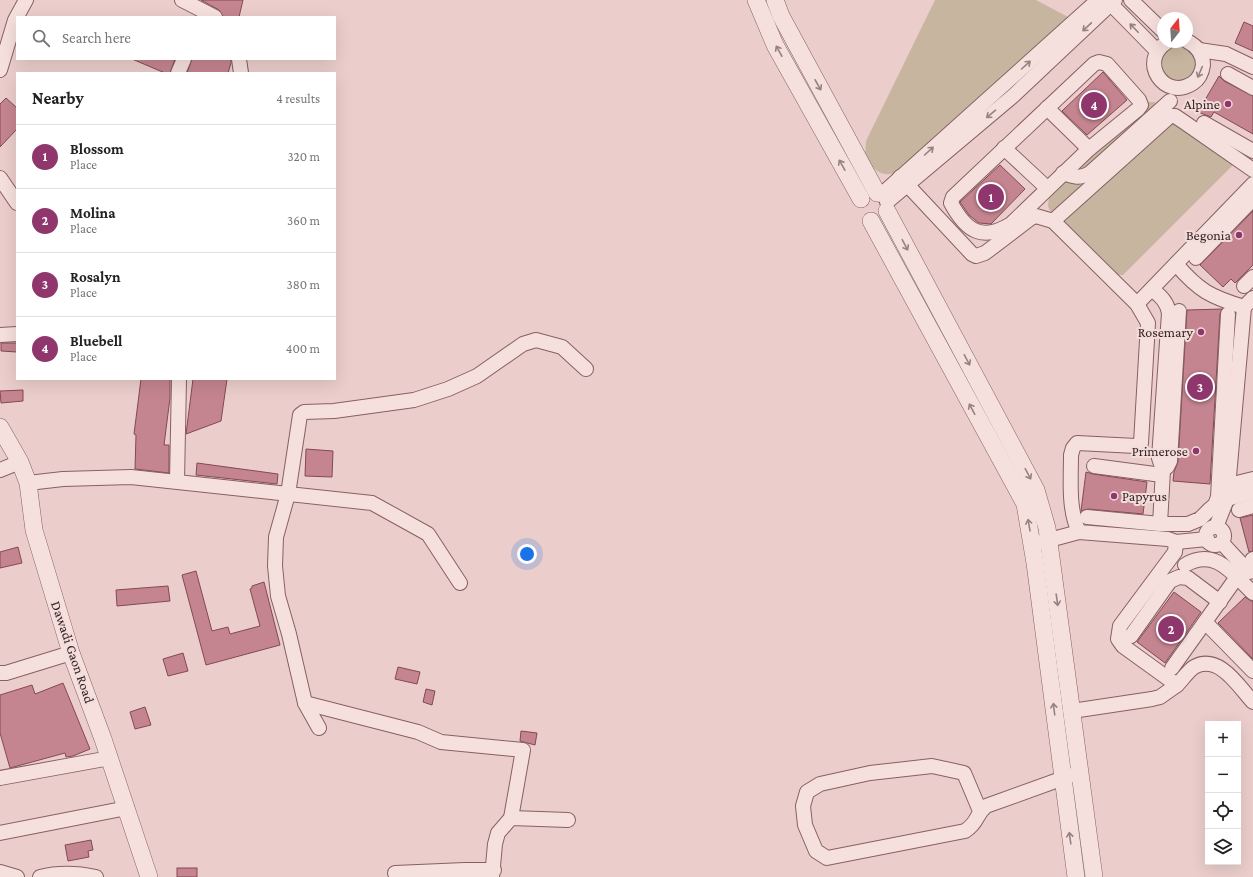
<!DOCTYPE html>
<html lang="en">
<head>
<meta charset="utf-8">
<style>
	body { margin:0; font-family:"Crimson Pro",serif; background:#f2f2f2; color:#222 }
	.controls { position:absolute; right:12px; bottom:12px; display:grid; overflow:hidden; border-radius:0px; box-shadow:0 4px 16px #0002 }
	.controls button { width:36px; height:36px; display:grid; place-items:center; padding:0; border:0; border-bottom:1px solid #e0e0e0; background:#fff; color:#222; font:20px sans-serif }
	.compass { position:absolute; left:1157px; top:12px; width:36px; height:36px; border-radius:50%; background:#fff; box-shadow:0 4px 16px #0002; rotate:17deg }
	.you { position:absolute; left:527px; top:554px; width:14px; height:14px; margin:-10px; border:3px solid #fff; border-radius:50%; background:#1a73e8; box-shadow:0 0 0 6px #1a73e833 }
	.badge { display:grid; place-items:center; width:26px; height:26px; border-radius:50%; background:#8f366c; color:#fff; font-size:13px; font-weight:700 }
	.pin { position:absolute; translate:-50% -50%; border:2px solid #fff; box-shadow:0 1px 4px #0006 }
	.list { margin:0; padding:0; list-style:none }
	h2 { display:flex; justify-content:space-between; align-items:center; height:52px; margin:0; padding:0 16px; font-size:17px }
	h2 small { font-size:13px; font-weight:400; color:#767676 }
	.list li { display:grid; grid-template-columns:26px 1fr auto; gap:12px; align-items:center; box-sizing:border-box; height:64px; padding:0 16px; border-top:1px solid #e0e0e0 }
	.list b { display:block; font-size:15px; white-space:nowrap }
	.list p { margin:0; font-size:13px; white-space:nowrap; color:#767676 }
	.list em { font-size:13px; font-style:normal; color:#767676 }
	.icon { flex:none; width:22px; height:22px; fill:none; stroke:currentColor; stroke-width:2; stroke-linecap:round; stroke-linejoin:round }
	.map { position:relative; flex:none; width:1253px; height:877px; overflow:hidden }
	.search { position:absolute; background:#fff; box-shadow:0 4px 16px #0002; left:16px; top:16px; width:320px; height:44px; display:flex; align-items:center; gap:10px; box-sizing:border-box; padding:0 14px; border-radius:0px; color:#767676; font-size:15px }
	.panel { position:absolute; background:#fff; box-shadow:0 4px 16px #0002; left:16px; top:72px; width:320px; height:308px; border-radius:0px }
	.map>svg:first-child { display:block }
</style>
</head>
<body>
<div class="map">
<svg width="1253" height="877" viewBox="0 0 1253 877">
	<rect width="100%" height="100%" fill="#ebcecb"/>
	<g fill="#c8b59f">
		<path d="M935,0H1036L1068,17L900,171C882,179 875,171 865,157L866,141Z"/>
		<polygon points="1177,42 1188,44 1197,51 1200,72 1184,86 1158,73 1160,52 1167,45"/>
		<polygon points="1149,102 1154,102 1242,148 1241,157 1123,275 1116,275 1050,211 1048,206 1049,197 1140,106"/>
	</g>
	<g fill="#c58590" stroke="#834954">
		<polygon points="201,0 243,0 239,17 223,17 219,10"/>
		<polygon points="1244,22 1253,26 1253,51 1235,43"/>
		<polygon points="132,59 175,59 170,73 165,73"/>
		<polygon points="192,59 231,59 231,63 228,73 187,73"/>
		<polygon points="1103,72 1127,100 1087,135 1062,111"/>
		<polygon points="1219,76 1224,81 1253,96 1253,134 1214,112 1211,117 1198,112"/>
		<polygon points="6,98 17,108 17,129 0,147 0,104"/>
		<polygon points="1000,165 1025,189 991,224 979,223 969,215 960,202"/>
		<polygon points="1253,211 1253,265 1235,283 1231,279 1223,287 1200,265"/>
		<polygon points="1222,309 1220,314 1210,484 1173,481 1174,472 1178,462 1187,310"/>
		<polygon points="1,343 17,343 17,352 1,351"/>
		<polygon points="141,379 170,379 170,398 164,445 169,445 169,473 135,469 136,435 134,434"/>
		<polygon points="193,379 227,379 221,421 186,434"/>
		<polygon points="23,390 23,401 1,403 0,391"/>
		<polygon points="306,449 333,451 332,477 305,476"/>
		<polygon points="197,463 278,474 277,484 196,475"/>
		<polygon points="1086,472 1093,474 1147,482 1143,514 1088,509 1081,511"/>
		<polygon points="1253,515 1253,551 1249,552 1240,518"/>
		<polygon points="18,547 22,563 0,568 0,552"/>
		<polygon points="196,571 212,631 228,627 230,634 260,626 250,589 252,588 252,586 264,582 280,645 206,665 182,575"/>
		<polygon points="168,586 170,601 117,606 116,590"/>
		<polygon points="1174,592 1201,612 1165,663 1137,642"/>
		<polygon points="1245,597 1253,602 1253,659 1218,623"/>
		<polygon points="183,653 188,671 168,676 163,659"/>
		<polygon points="398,667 420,672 417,684 395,679"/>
		<polygon points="63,683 90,749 73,756 66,757 65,753 10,768 0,733 0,695 32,685 35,694"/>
		<polygon points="426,689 435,691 432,705 423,702"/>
		<polygon points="145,707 151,725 135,729 130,712"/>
		<polygon points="521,731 537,733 535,745 520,741"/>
		<polygon points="91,840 93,850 88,851 89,857 68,861 65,845"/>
		<rect x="177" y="868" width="20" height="9"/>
	</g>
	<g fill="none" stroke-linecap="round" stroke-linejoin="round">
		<g stroke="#866063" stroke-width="16">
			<g id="minor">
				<polyline points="182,0 215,17"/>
				<polyline points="1107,0 1157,51"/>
				<polyline points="1131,0 1163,31"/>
				<path d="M1167,42C1137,61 1165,102 1193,83C1199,79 1202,72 1203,65C1203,53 1197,46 1187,41"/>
				<polyline points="1199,50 1226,54 1253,67"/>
				<polyline points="239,59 241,73"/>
				<path d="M1099,62L1107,64L1139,100L1141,105L1138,109L1089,149L1011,224C982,242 966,231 951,203L953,197L1094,64Z"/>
				<polyline points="0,70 15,20 26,0"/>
				<polyline points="178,73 184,59"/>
				<polyline points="1228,74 1253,88"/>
				<polyline points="1047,108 1089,149"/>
				<polyline points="1204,123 1253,151"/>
				<polyline points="1004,148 1047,188"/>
				<path d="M1063,173C1074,177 1080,179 1090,173L1170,101"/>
				<polyline points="900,177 972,254 976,256 985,253 1031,218 1036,216 1053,221 1170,116 1175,116 1184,122 1253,170"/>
				<polyline points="0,178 17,203"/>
				<polyline points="881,195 1098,0"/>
				<polyline points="887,202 1013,96 1115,0"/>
				<path d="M1053,221L1137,304L1148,323L1141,443L1136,446L1077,443L1073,448L1071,455C1071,480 1068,509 1079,532L1168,539L1176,542L1175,552L1120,626L1118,639L1123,646L1177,685C1182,680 1188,671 1194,667C1219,653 1239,687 1253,702"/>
				<polyline points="1196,258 1253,199"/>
				<path d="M1176,264C1199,291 1211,297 1244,307L1227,499L1216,527"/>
				<polyline points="1244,286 1253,277"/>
				<path d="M1152,289C1160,296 1167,301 1169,313L1159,458L1163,470L1160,524"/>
				<polyline points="1137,304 1253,184"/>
				<polyline points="1244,307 1253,298"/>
				<polyline points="0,335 17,334"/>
				<polyline points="1094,466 1162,475"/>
				<polyline points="0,470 20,462"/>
				<polyline points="1163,470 1167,467 1170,461 1179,311"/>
				<polyline points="177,481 179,379"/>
				<polyline points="28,483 63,479 131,477 372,503 428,534 460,583"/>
				<polyline points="1229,485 1253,479"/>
				<polyline points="1227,499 1253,492"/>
				<polyline points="1239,510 1253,506"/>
				<polyline points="1087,517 1160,524 1188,524 1200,519 1209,510 1215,505 1218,497 1228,314"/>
				<circle cx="1215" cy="536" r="9"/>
				<polyline points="1176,542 1207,539"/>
				<polyline points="1038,543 1079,532"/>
				<polyline points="1222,543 1249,572 1253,571"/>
				<polyline points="1252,560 1253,559"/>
				<path d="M1185,565C1215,547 1233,574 1253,593"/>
				<polyline points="1205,622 1253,671"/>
				<polyline points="1131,636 1170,581 1179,577 1188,578 1220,602"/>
				<polyline points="1172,668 1237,577"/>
				<polyline points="0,673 6,673 71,653"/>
				<polyline points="305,703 418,732 441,742 523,750 511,818"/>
				<polyline points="1072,711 1152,699 1160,697 1177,685"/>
				<polyline points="319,728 305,703 289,634 278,596 275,566 276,537 288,494 300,415 304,412 334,411 414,400 448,389 477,376 523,344 536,340 562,347 586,369"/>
				<polyline points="0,778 110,758"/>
				<path d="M980,811L964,773L932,766L870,773L820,784L807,792L803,806L805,825L816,851L827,858L965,831C979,822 975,815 986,806L1072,775"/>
				<polyline points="0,833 127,808"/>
				<polyline points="0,872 17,877"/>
				<polyline points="395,873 465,870 494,870"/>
				<path d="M40,877C60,872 77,873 96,877"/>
				<polyline points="492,877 495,844 498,833 511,818 568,820"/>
			</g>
		</g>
		<g stroke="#866063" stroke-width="18">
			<g id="tertiary">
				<polyline points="756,0 775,45 861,199"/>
				<polyline points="775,0 781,16 877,193"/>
				<polyline points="887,211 1036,490 1047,528 1094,877"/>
				<polyline points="871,221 1025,504 1035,563 1076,877"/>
				<polyline points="0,427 20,462 28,483 34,530 71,653 103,739 149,877"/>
			</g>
		</g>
		<use href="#minor" stroke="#f6e0dd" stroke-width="14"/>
		<use href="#tertiary" stroke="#f6e0dd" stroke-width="17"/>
	</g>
	<defs><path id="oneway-shaft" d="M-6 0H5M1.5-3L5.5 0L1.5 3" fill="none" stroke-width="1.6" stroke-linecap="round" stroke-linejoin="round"/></defs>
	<g stroke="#978181">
		<use href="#oneway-shaft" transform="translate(1087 27) rotate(137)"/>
		<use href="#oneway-shaft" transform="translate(1134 28) rotate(-134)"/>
		<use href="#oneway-shaft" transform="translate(779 51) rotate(-119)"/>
		<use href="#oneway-shaft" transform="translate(1026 65) rotate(-42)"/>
		<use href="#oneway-shaft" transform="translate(1200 72) rotate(113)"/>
		<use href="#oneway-shaft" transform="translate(818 85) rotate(61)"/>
		<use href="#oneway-shaft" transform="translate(991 114) rotate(140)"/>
		<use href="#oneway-shaft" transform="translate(929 151) rotate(-42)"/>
		<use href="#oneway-shaft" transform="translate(842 165) rotate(-119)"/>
		<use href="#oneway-shaft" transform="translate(905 245) rotate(62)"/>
		<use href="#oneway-shaft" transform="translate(967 360) rotate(62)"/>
		<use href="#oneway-shaft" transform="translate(972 409) rotate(-118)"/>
		<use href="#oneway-shaft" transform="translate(1028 474) rotate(62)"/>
		<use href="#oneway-shaft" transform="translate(1029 525) rotate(-100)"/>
		<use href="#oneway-shaft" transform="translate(1057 600) rotate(82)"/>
		<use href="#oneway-shaft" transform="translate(1054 709) rotate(-97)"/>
		<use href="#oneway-shaft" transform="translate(1070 838) rotate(-98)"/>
	</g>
	<g fill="#8f366c" stroke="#f3ddda" stroke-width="1.5">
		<circle cx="1228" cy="104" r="4"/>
		<circle cx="1239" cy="235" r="4"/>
		<circle cx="1201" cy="332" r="4"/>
		<circle cx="1196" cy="451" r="4"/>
		<circle cx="1114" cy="496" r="4"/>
	</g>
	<g text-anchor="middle" stroke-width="4" stroke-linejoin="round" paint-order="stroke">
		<g font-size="14" fill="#382225" stroke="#f3ddda" text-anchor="end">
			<text x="1220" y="109">Alpine</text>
			<text x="1231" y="240">Begonia</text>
			<text x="1193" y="337">Rosemary</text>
			<text x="1188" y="456">Primerose</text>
			<text x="1122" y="501" text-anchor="start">Papyrus</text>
		</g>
		<g font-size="14" fill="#382225" stroke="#f3ddda">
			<text transform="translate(73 652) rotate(71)" y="5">Dawadi Gaon Road</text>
		</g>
	</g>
</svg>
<div class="controls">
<button>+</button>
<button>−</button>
<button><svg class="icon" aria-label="locate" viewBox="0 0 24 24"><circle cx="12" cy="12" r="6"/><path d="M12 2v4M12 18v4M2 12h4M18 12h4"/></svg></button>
<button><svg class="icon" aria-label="layers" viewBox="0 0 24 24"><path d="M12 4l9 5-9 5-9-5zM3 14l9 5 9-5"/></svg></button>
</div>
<svg class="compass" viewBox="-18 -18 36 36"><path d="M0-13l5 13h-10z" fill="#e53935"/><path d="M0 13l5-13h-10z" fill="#767676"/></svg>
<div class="you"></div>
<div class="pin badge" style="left:991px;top:197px">1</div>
<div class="pin badge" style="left:1171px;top:629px">2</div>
<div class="pin badge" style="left:1200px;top:387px">3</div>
<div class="pin badge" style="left:1094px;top:105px">4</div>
<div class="search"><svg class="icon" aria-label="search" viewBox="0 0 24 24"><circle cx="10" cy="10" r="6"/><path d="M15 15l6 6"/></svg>Search here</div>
<section class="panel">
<h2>Nearby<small>4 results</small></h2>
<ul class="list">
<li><span class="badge">1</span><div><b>Blossom</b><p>Place</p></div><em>320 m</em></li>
<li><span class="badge">2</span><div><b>Molina</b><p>Place</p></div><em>360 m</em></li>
<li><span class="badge">3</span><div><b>Rosalyn</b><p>Place</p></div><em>380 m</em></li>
<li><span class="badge">4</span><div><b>Bluebell</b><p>Place</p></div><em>400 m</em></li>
</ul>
</section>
</div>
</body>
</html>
